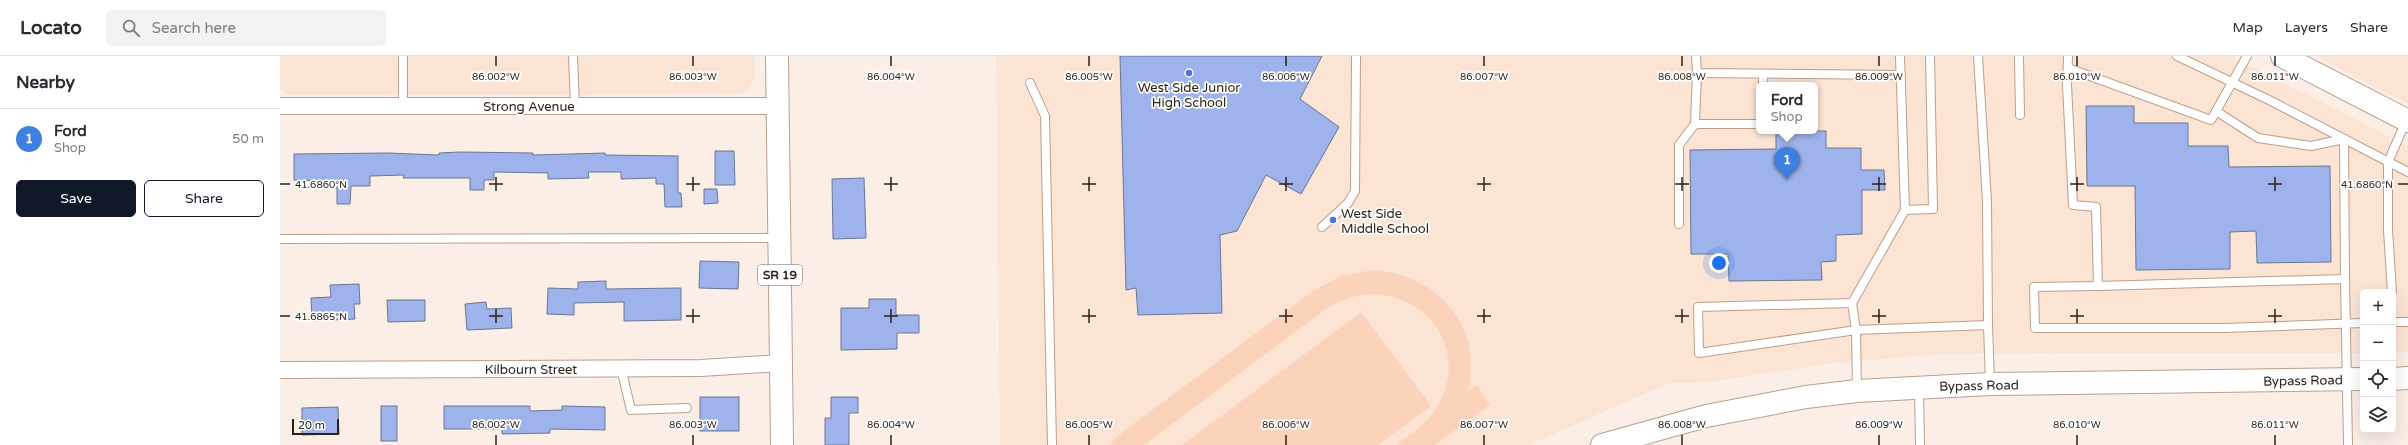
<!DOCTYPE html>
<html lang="en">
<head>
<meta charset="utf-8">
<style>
	body { margin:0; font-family:"Varela Round",sans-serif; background:#f2f2f3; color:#2b2b33 }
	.controls { position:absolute; right:12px; bottom:12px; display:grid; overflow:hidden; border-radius:6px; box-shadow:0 4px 16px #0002 }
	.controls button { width:36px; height:36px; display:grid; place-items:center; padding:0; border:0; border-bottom:1px solid #e1e1e2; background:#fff; color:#2b2b33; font:20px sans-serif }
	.scale { position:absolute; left:12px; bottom:10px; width:47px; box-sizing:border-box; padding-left:4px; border:2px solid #2d221a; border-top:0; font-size:11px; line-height:14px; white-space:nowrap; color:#2d221a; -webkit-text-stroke:3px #fff; paint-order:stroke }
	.you { position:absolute; left:1439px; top:207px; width:14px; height:14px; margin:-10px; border:3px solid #fff; border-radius:50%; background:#1a73e8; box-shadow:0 0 0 6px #1a73e833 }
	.badge { display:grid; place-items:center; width:26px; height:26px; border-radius:50%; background:#111827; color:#fff; font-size:13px; font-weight:700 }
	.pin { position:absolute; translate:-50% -33px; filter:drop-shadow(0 1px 2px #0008) }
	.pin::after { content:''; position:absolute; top:21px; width:14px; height:12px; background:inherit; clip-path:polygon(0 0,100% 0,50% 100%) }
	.popup { position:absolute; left:1476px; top:26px; width:62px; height:52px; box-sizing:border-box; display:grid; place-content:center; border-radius:6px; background:#fff; filter:drop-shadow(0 1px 3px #0005); font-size:13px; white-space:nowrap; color:#7c7c81 }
	.popup b { font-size:15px; color:#2b2b33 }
	.popup::after { content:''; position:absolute; left:50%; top:100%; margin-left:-8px; border:8px solid transparent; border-top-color:#fff }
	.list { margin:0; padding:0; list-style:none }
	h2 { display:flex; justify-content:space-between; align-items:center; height:52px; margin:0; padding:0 16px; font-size:17px }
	h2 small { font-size:13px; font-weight:400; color:#7c7c81 }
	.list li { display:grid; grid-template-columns:26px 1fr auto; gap:12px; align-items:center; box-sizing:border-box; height:60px; padding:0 16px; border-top:1px solid #e1e1e2 }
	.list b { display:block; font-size:15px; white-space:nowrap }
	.list p { margin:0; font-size:13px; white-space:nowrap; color:#7c7c81 }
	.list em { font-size:13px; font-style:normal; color:#7c7c81 }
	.actions { display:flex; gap:8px; padding:12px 16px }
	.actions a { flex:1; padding:9px 0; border:1px solid #111827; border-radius:6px; text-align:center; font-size:14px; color:#111827 }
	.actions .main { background:#111827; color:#fff }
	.icon { flex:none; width:22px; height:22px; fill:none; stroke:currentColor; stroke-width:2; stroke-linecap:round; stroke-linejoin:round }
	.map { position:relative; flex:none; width:2128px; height:389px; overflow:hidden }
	header { display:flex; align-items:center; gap:24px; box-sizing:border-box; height:56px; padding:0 20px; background:#fff; border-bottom:1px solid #e1e1e2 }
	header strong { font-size:19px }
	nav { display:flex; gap:22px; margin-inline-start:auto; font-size:14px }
	.search { width:280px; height:36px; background:#f2f2f3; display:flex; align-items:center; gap:10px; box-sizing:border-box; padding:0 14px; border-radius:6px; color:#7c7c81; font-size:15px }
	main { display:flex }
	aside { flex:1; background:#fff }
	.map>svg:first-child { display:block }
</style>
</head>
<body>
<header>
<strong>Locato</strong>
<div class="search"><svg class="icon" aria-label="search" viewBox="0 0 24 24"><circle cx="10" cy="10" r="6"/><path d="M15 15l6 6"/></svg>Search here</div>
<nav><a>Map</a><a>Layers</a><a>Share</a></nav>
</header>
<main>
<aside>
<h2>Nearby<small></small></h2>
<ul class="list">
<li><span class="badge" style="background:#3f7fe0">1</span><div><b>Ford</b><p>Shop</p></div><em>50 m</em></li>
</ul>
<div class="actions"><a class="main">Save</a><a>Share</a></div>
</aside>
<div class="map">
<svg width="2128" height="389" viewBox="0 0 2128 389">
	<rect width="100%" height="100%" fill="#fbeee6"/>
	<g fill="#fce4d5" fill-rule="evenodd">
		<polygon points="0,0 474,0 474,22 468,34 460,38 9,39 0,32"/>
		<path d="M716,0H1950L2128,90V296H2113V236H2083V297L1659,298L1554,307L1430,326L1389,327L1249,389H720ZM1479,29H1535V75H1479Z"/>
		<polygon points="2036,0 2128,0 2128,48"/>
	</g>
	<g fill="#fbd3ba">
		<path d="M1094,214C1157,219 1204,270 1188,335L1197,329L1210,349L1155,389H1116C1130,378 1147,368 1156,353C1200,281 1121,209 1049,251L864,389H829L845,374L1036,233L1063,219Z"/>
		<polygon points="1081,256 1151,350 1098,389 902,389"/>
	</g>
	<g fill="#9eb3eb" stroke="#6b7692">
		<polygon points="840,0 1042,0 1020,43 1059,71 1021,138 986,119 957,175 940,179 942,257 858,259 856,232 846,234"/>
		<polygon points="1806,50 1854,50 1854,67 1908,67 1908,90 1948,90 1949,111 2050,110 2051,206 1977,207 1976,175 1950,176 1950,213 1856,214 1855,130 1807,130"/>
		<polygon points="1496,75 1546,75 1546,92 1581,92 1581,114 1604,114 1605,134 1582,134 1582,178 1556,179 1556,205 1541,206 1542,224 1449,225 1448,198 1411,198 1410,94 1496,93"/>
		<polygon points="435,95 454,95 455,129 435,129"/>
		<polygon points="180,96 253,97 253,99 325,97 325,99 398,100 398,137 401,137 402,151 385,151 384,128 376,128 376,122 341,123 341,116 308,116 309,122 268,123 268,117 214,116 214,124 204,124 204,134 190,134 190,122 123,122 124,119 90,120 90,130 71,130 70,148 57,148 57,132 43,132 43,125 14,124 14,98 108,97 159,99 159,97"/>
		<polygon points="584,122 586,182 553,183 552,123"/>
		<polygon points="424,133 437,133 438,147 424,148"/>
		<polygon points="420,205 459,206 458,233 419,232"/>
		<polygon points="326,225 326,233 401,232 401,264 344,265 344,246 294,247 294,259 267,258 268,232 298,233 298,226"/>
		<polygon points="79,228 80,248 74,248 75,263 32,265 31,242 51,241 50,229"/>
		<polygon points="589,243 616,243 616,259 639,259 639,277 617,277 617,293 561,294 561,252 589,252"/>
		<polygon points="107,244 145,244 145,265 108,266"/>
		<polygon points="206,246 207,253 231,252 232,272 187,274 185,248"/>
		<rect x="420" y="341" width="39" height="34"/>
		<polygon points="551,341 578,341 578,357 569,357 569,389 545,389 545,362 551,362"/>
		<rect x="101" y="350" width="16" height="35"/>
		<polygon points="164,350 250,350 250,355 282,354 282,350 325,351 325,374 270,373 270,377 222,378 222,373 164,373"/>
		<polygon points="58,351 59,378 22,379 22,352"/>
	</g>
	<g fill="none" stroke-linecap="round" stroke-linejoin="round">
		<g stroke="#bc9e8b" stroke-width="10">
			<g id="lane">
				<polyline points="293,0 295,50"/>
				<polyline points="1416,0 1417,17 1621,19"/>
				<polyline points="1698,0 1707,145 1708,269"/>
				<polyline points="1739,0 1740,59"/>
				<polyline points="1788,0 1787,29 1793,149 1816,151 1818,230 2065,223 2068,389"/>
				<polyline points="1897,0 1989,44 2128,116"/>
				<polyline points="1788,12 1931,64 1967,0"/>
				<polyline points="1483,18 1483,29"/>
				<polyline points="750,27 765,60 772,389"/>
				<polyline points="123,50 123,0"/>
				<polyline points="1936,55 1978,82 2031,90 2064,83 2065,223"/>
				<polyline points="1415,68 1479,68"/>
				<polyline points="1625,154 1653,153 1650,0"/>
				<polyline points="1399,168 1399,89 1415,68 1417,17"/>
				<polyline points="1042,171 1068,147 1075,135 1076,0"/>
				<polyline points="0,183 499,182"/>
				<polyline points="1818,230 1754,231 1755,272 1945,272 2083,267"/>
				<polyline points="2112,236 2108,174 2108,106 2126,65"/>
				<polyline points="1572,247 1576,274 1708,269 1710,328"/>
				<polyline points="2113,266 2128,266"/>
				<polyline points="341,312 351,354 407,352"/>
				<polyline points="1639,333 1640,389"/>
				<polyline points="1577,334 1576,274 1419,297 1418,251 1572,247 1625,154 1620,0"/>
			</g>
		</g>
		<g stroke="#bc9e8b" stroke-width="18">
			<g id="street">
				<polyline points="0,50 498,50"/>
				<polyline points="0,314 421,312 501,307"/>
			</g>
		</g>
		<g stroke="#bc9e8b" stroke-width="24">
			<g id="secondary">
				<polyline points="2113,323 2128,322"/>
				<polyline points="1322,389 1426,360 1526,341 1577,335 1710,328 2083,323"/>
			</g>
		</g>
		<g stroke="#bc9e8b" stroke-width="24">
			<g id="primary">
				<polyline points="497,0 502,389"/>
				<polyline points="2002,0 2128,65"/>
			</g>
		</g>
		<use href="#lane" stroke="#fff" stroke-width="8"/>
		<use href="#street" stroke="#fff" stroke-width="16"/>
		<use href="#secondary" stroke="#fff" stroke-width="22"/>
		<use href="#primary" stroke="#fff" stroke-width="22"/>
	</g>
	<path fill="none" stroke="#2d221a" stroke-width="1.5" d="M216,0V10M413,0V10M611,0V10M809,0V10M1006,0V10M1204,0V10M1402,0V10M1599,0V10M1797,0V10M1995,0V10M216,121V135M413,121V135M611,121V135M809,121V135M1006,121V135M1204,121V135M1402,121V135M1599,121V135M1797,121V135M1995,121V135M0,128H10M209,128H223M406,128H420M604,128H618M802,128H816M999,128H1013M1197,128H1211M1395,128H1409M1592,128H1606M1790,128H1804M1988,128H2002M2118,128H2128M216,253V267M413,253V267M611,253V267M809,253V267M1006,253V267M1204,253V267M1402,253V267M1599,253V267M1797,253V267M1995,253V267M0,260H10M209,260H223M406,260H420M604,260H618M802,260H816M999,260H1013M1197,260H1211M1395,260H1409M1592,260H1606M1790,260H1804M1988,260H2002M216,379V389M413,379V389M611,379V389M809,379V389M1006,379V389M1204,379V389M1402,379V389M1599,379V389M1797,379V389M1995,379V389"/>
	<g fill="#5071e5" stroke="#fff" stroke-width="1.5">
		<circle cx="909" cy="17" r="4"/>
		<circle cx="1053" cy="164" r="4"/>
	</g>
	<g text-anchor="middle" stroke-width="3.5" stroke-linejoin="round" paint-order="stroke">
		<rect fill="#fff" stroke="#6c645f" stroke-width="1" x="478" y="209" width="44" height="20" rx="3"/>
		<g font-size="12" font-weight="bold" fill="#2d221a">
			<text x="500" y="223">SR 19</text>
		</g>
		<g font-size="13" fill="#2d221a" stroke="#fff">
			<text x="909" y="36">West Side Junior<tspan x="909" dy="15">High School</tspan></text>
			<text x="1061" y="162" text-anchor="start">West Side<tspan x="1061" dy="15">Middle School</tspan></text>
		</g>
		<g font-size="13" fill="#2d221a" stroke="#fff">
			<text x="249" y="55">Strong Avenue</text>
			<text x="251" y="318">Kilbourn Street</text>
			<text transform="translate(2023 324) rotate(-1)" y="5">Bypass Road</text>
			<text transform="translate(1699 329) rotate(-1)" y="5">Bypass Road</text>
		</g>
	</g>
	<g font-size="10" text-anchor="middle" fill="#2d221a" stroke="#fff" stroke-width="3.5" stroke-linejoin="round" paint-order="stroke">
		<text x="216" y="24">86.002°W</text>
		<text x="413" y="24">86.003°W</text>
		<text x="611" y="24">86.004°W</text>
		<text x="809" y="24">86.005°W</text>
		<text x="1006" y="24">86.006°W</text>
		<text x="1204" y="24">86.007°W</text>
		<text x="1402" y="24">86.008°W</text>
		<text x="1599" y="24">86.009°W</text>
		<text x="1797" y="24">86.010°W</text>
		<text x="1995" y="24">86.011°W</text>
		<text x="2087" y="132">41.6860°N</text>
		<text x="41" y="132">41.6860°N</text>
		<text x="41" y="264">41.6865°N</text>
		<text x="216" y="372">86.002°W</text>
		<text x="413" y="372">86.003°W</text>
		<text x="611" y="372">86.004°W</text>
		<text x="809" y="372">86.005°W</text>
		<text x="1006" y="372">86.006°W</text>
		<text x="1204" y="372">86.007°W</text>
		<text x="1402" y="372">86.008°W</text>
		<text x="1599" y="372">86.009°W</text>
		<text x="1797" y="372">86.010°W</text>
		<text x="1995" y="372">86.011°W</text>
	</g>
</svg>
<div class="controls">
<button>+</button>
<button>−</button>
<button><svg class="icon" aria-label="locate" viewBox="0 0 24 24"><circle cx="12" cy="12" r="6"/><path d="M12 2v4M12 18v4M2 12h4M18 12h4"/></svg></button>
<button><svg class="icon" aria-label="layers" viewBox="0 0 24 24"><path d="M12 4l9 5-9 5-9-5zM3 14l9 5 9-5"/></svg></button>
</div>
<div class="scale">20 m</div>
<div class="you"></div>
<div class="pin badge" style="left:1507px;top:124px;background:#3f7fe0">1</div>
<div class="popup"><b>Ford</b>Shop</div>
</div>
</main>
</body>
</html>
